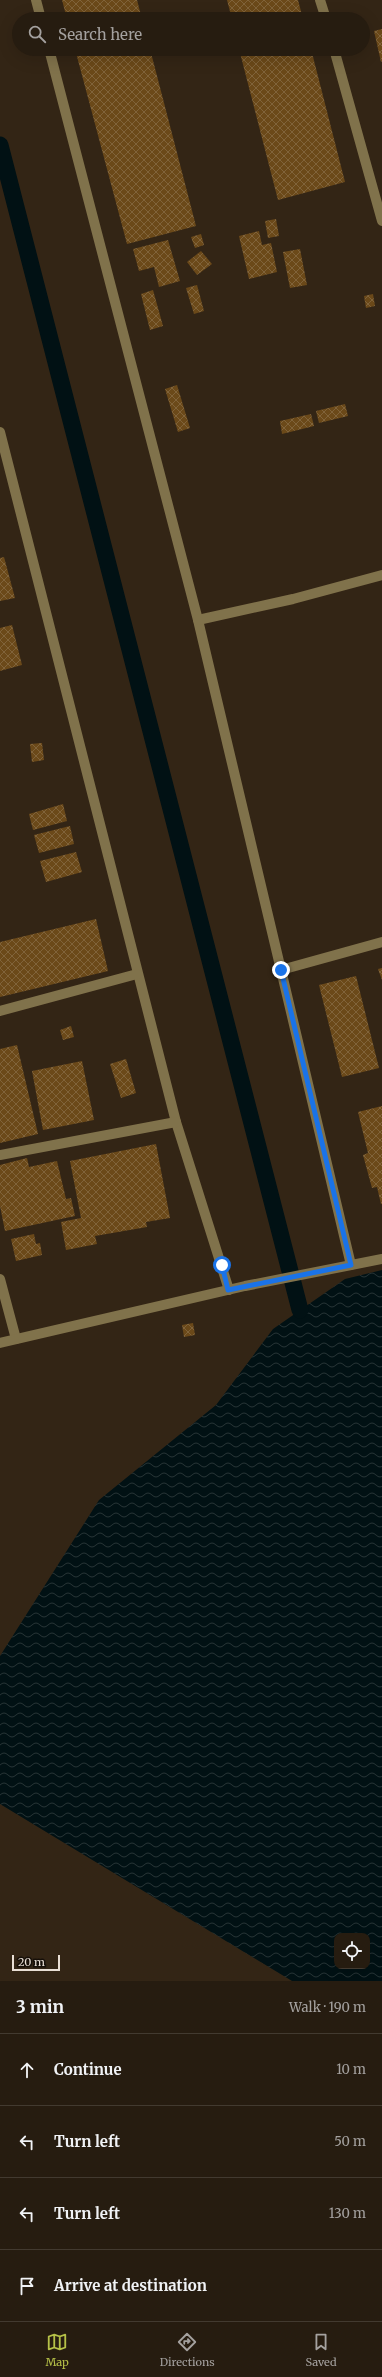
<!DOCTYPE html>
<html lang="en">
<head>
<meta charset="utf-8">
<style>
	body { margin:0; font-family:Merriweather,serif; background:#32291e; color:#f1f3f6 }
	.controls { position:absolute; right:12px; bottom:12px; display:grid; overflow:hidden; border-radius:8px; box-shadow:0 4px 16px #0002 }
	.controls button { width:36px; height:36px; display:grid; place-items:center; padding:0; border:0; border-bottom:1px solid #423a30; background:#261c10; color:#f1f3f6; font:20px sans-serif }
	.scale { position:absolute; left:12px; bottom:10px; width:48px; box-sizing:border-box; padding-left:4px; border:2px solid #e9dfd5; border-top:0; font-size:11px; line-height:14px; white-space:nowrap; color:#e9dfd5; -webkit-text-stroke:3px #160f08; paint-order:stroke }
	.stop { position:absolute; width:12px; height:12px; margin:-9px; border:3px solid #1a73e8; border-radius:50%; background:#fff }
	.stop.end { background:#1a73e8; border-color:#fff; box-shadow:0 1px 4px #0008 }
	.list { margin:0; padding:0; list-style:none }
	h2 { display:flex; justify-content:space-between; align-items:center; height:52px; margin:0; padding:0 16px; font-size:17px }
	h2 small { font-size:13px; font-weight:400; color:#a4a19f }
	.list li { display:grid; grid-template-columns:26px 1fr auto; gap:12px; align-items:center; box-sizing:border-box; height:72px; padding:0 16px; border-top:1px solid #423a30 }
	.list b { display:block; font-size:15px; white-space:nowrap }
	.list em { font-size:13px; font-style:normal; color:#a4a19f }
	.icon { flex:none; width:22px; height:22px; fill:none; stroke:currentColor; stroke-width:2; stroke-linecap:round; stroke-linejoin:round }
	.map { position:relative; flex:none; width:382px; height:1981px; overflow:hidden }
	.search { position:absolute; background:#261c10; box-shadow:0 4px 16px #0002; left:12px; right:12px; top:12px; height:44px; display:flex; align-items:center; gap:10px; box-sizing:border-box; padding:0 14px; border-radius:22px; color:#a4a19f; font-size:15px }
	.sheet { height:340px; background:#261c10 }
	nav { display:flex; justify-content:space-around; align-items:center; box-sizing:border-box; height:56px; border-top:1px solid #423a30; background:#261c10; font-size:11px; color:#a4a19f }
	nav a { display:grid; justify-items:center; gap:2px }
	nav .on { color:#b6c148 }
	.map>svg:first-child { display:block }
</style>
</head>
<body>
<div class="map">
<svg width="382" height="1981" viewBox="0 0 382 1981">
	<defs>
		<pattern id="water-waves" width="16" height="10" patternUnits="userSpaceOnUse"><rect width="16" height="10" fill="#011114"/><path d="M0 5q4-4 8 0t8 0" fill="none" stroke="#263335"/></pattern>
		<pattern id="building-cross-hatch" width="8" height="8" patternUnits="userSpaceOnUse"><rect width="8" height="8" fill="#6b4919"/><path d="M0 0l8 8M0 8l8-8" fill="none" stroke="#80633a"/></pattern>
	</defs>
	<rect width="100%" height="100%" fill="#332515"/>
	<path fill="url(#water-waves)" fill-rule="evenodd" d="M382,1270V1981H292L0,1804V1656L99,1500L216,1405L273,1329L345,1279ZM337,1936H367V1966H337Z"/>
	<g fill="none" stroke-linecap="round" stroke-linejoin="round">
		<polyline stroke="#011114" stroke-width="17" points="0,145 300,1310"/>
	</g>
	<g fill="url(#building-cross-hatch)">
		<polygon points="62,0 137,0 142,19 67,19"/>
		<polygon points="227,0 298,0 303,19 232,19"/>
		<polygon points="382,29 382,61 381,62 374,31"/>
		<polygon points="75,49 150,49 196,226 127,244"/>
		<polygon points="239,49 311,49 345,182 278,200"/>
		<polygon points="276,219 279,236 268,238 265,221"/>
		<polygon points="259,231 262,245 271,243 277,272 249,279 239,236"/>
		<polygon points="201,234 204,245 195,248 191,237"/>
		<polygon points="168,240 180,281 159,287 154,267 139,271 133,249"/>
		<polygon points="300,249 307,285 290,288 283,252"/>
		<polygon points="201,251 212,264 197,275 187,262"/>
		<polygon points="197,285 204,311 194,314 186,288"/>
		<polygon points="153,290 163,326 150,330 141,294"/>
		<polygon points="373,294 375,306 366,308 364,296"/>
		<polygon points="177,385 190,428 178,432 165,389"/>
		<polygon points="345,404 348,416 319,423 316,411"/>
		<polygon points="311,414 314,426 282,434 280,421"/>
		<polygon points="4,557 15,598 0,601 0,558"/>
		<polygon points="12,625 22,665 0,671 0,628"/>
		<polygon points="42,743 44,760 32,762 30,744"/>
		<polygon points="63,804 67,821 33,830 29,814"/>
		<polygon points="70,826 74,844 39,853 34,835"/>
		<polygon points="76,852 82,872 46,882 40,861"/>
		<polygon points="96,919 108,971 0,997 0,942"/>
		<polygon points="382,968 382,980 378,969"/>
		<polygon points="356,976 379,1068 342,1077 319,985"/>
		<polygon points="71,1026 74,1037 63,1040 60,1030"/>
		<polygon points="17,1045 38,1134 0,1143 0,1049"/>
		<polygon points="126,1059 136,1093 121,1098 110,1064"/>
		<polygon points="82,1061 94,1120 43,1130 32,1071"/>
		<polygon points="382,1106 382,1204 381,1204 377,1187 372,1188 363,1155 368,1153 358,1112"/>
		<polygon points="156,1144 170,1218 146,1222 147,1227 95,1236 97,1244 66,1250 61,1222 81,1218 70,1161"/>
		<polygon points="27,1158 29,1167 57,1161 66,1199 71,1198 75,1216 5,1231 0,1206 0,1165"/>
		<polygon points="34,1234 36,1244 40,1243 42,1255 16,1261 11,1239"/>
		<polygon points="193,1323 195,1335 184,1337 182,1325"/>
	</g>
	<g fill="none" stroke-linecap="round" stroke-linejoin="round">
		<g stroke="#80724b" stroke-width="10">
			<polyline points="36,0 41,19"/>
			<polyline points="320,0 326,19"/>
			<polyline points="49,49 198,620 351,1265"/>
			<polyline points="334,49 382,221"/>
			<polyline points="0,432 176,1122 229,1290"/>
			<polyline points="198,620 293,599 382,575"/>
			<polyline points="281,970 382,942"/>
			<polyline points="0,1011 137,974"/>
			<polyline points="0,1155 176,1122"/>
			<polyline points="0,1279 16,1339"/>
			<polyline points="0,1343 245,1286 382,1259"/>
		</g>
	</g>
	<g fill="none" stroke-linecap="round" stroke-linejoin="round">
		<polyline stroke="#1a73e8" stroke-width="5" points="222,1265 228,1290 351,1265 281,970"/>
	</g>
</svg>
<div class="controls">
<button><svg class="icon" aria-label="locate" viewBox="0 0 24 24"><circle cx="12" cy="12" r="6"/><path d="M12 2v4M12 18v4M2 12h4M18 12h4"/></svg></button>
</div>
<div class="scale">20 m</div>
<div class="stop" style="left:222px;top:1265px"></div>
<div class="stop end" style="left:281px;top:970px"></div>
<div class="search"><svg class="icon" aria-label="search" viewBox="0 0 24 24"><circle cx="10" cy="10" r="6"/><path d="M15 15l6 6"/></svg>Search here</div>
</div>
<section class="sheet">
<h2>3 min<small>Walk · 190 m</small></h2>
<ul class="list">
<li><svg class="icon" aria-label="ahead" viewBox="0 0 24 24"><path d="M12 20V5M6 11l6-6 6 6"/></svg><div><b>Continue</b></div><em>10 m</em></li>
<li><svg class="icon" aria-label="left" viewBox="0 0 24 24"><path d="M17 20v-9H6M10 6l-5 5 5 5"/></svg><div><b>Turn left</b></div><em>50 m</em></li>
<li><svg class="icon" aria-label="left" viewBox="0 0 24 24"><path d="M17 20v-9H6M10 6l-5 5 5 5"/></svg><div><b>Turn left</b></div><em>130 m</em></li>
<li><svg class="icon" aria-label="arrive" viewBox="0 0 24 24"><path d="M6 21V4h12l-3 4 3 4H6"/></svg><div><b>Arrive at destination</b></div></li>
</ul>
</section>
<nav>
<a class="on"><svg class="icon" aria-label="map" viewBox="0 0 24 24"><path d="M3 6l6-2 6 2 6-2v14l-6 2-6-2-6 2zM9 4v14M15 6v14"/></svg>Map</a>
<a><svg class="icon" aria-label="directions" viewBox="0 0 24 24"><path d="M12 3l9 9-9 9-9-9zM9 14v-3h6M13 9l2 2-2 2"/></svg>Directions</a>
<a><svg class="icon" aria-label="saved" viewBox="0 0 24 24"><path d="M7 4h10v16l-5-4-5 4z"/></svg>Saved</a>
</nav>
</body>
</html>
